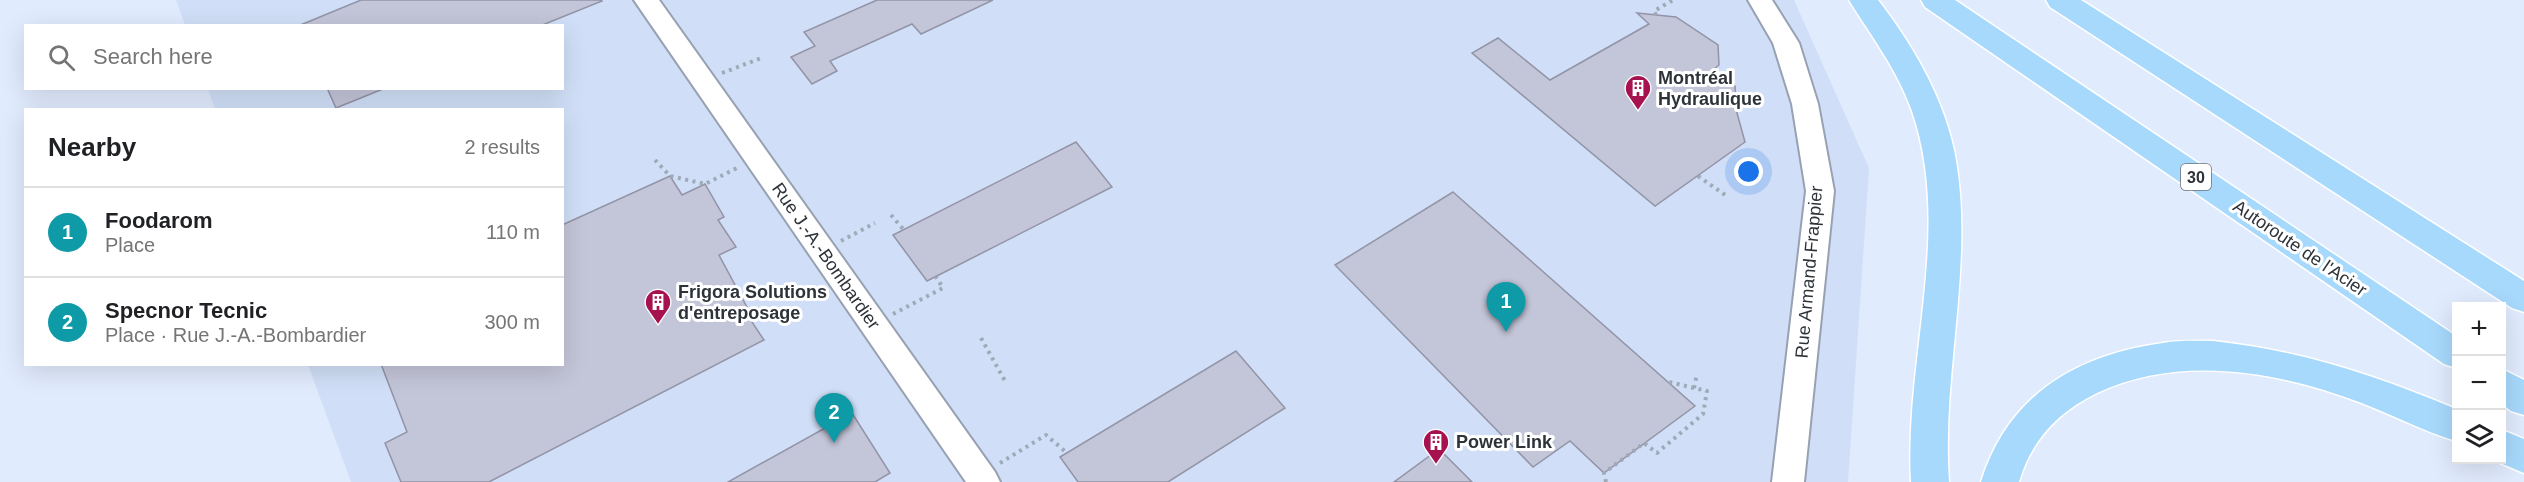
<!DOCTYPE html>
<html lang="en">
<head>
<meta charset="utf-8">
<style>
	body { margin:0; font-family:Arial,sans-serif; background:#f2f2f2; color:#202124 }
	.controls { position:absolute; right:18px; bottom:18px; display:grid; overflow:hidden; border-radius:0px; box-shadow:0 6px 24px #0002 }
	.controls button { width:54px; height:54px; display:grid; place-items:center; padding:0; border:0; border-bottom:2px solid #e0e0e0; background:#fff; color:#202124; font:30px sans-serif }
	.you { position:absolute; left:1749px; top:172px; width:21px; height:21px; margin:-15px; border:4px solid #fff; border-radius:50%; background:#1a73e8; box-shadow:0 0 0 9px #1a73e833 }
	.badge { display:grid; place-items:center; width:39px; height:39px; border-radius:50%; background:#a6124f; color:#fff; font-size:20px; font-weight:700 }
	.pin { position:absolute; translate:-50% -50px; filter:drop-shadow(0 2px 3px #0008) }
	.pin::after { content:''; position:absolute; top:32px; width:21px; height:18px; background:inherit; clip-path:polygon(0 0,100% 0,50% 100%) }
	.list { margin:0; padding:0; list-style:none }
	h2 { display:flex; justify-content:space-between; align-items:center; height:78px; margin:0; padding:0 24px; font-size:26px }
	h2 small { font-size:20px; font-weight:400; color:#757577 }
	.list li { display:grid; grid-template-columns:39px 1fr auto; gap:18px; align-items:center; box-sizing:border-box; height:90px; padding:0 24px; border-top:2px solid #e0e0e0 }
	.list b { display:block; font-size:22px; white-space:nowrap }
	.list p { margin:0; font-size:20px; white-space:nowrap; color:#757577 }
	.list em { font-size:20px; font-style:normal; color:#757577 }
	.icon { flex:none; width:33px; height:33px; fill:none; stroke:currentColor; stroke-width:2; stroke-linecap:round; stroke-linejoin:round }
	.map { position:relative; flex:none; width:2524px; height:482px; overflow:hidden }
	.search { position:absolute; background:#fff; box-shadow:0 6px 24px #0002; left:24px; top:24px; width:540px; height:66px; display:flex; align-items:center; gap:15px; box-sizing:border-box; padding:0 21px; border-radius:0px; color:#757577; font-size:22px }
	.panel { position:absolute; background:#fff; box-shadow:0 6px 24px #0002; left:24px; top:108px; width:540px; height:258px; border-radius:0px }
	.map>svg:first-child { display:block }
</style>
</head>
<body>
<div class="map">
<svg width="2524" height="482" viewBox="0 0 2524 482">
	<rect width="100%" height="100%" fill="#e0ebfd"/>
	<polygon fill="#d0dff7" points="176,0 1794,0 1869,168 1848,482 351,482 308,365 562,364 562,110 215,109 208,89 562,88 562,26 185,25"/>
	<g fill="#c3c5d8" stroke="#9294a7" stroke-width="1.5">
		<polygon points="361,0 601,0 602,1 540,26 298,26"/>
		<polygon points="877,0 993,0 921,34 912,24 830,61 837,71 812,84 791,57 815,46 804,32"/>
		<polygon points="1637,13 1676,17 1718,45 1719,65 1713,70 1735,86 1737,113 1745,142 1655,206 1472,53 1498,38 1550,80 1649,24"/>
		<polygon points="327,88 383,88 383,89 336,108"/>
		<polygon points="1076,142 1112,187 927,281 893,235"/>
		<polygon points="670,176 682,195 705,184 724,217 718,220 736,247 719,255 748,309 744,310 764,340 489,482 401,482 385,443 407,432 381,364 562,364 562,225"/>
		<polygon points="1453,192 1488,223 1695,406 1604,473 1570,441 1533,467 1335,265"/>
		<polygon points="1236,351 1285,408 1168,482 1078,482 1060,457"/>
		<polygon points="852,413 890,473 875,482 728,482"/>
		<polygon points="1439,449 1472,482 1394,482"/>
	</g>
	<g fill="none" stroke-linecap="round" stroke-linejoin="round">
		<g stroke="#97a1b2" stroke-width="4">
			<g id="minor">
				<polygon points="634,0 659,0 995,472 1000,482 966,482"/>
				<polygon points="1748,0 1772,0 1799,43 1818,104 1834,191 1804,482 1772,482 1806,191 1792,104 1773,43"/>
			</g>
		</g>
		<g stroke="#fff" stroke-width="3">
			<g id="highway">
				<path d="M1849,0H1878C1912,44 1942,95 1954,150C1976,259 1941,372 1949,482H1911C1904,359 1953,230 1912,111C1897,69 1872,37 1849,0Z"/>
				<polygon points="1921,0 1955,0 2456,336 2456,368 2444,364 1925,7"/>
				<polygon points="2046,0 2081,0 2524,281 2524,312 2512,308 2050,7"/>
				<path d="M2213,341C2303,351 2374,375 2456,409V441C2423,431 2391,414 2359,402C2277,371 2179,354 2097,393C2058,412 2031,440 2019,482H1981C2008,395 2076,355 2163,343C2179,340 2197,341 2213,341Z"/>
				<polygon points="2502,369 2524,380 2524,415 2511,411 2502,404"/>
				<polygon points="2502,430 2524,439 2524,473 2493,460 2502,460"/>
			</g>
		</g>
		<g stroke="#a0a9b7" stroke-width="4" stroke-dasharray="3 4.5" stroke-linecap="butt">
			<polyline points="1656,15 1654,11 1673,0"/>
			<polyline points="722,73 764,57"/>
			<polyline points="655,160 670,176 705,184 739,167"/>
			<polyline points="1698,176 1728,197"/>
			<polyline points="891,215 903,229"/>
			<polyline points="841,241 875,223"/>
			<polyline points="893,314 943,288 936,277"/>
			<polyline points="981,338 1005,381"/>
			<polyline points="1694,388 1697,374"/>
			<polyline points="1000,463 1046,435 1067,453"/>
			<polyline points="1606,482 1604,473 1644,443 1657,453 1703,414 1707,391 1665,381"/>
		</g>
		<use href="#minor" fill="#fff" fill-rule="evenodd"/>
		<use href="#highway" fill="#a7d9fc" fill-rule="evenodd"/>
	</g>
	<defs>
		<g id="building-pin" transform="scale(1.35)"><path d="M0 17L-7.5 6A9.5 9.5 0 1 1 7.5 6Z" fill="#a6124f" stroke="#fff"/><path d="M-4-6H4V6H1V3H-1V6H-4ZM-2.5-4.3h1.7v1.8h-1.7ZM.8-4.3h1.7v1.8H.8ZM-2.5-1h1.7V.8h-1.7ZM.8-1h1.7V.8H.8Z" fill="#fff"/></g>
	</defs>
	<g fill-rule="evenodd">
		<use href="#building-pin" x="1638" y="88"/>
		<use href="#building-pin" x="658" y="302"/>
		<use href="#building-pin" x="1436" y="442"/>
	</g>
	<g text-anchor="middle" stroke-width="6" stroke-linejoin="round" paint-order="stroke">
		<rect fill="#fff" stroke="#6d7074" stroke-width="1.5" x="2181" y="164" width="30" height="26" rx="4.5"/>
		<g font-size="16" font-weight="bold" fill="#2e3339">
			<text x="2196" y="183">30</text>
		</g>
		<g font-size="18" font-weight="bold" fill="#2e3339" stroke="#fff" text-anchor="start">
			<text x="1658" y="84">Montréal<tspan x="1658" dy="21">Hydraulique</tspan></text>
			<text x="678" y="298">Frigora Solutions<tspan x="678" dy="21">d'entreposage</tspan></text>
			<text x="1456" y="448">Power Link</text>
		</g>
		<g font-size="18" fill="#2e3339" stroke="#fff">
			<text transform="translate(2300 248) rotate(34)" y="6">Autoroute de l'Acier</text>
			<text transform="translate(826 256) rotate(55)" y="6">Rue J.-A.-Bombardier</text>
			<text transform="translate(1809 272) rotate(-85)" y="6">Rue Armand-Frappier</text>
		</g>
	</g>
</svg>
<div class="controls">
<button>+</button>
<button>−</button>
<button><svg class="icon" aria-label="layers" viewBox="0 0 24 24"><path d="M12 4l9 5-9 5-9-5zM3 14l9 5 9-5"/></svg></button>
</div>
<div class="you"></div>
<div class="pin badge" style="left:1506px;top:332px;background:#0f9aa8">1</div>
<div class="pin badge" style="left:834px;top:443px;background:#0f9aa8">2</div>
<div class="search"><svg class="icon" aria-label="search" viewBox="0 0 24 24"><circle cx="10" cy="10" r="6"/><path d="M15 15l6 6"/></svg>Search here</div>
<section class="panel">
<h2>Nearby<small>2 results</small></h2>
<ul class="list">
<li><span class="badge" style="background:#0f9aa8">1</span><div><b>Foodarom</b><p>Place</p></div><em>110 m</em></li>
<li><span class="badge" style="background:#0f9aa8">2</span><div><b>Specnor Tecnic</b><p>Place · Rue J.-A.-Bombardier</p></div><em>300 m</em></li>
</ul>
</section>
</div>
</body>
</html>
